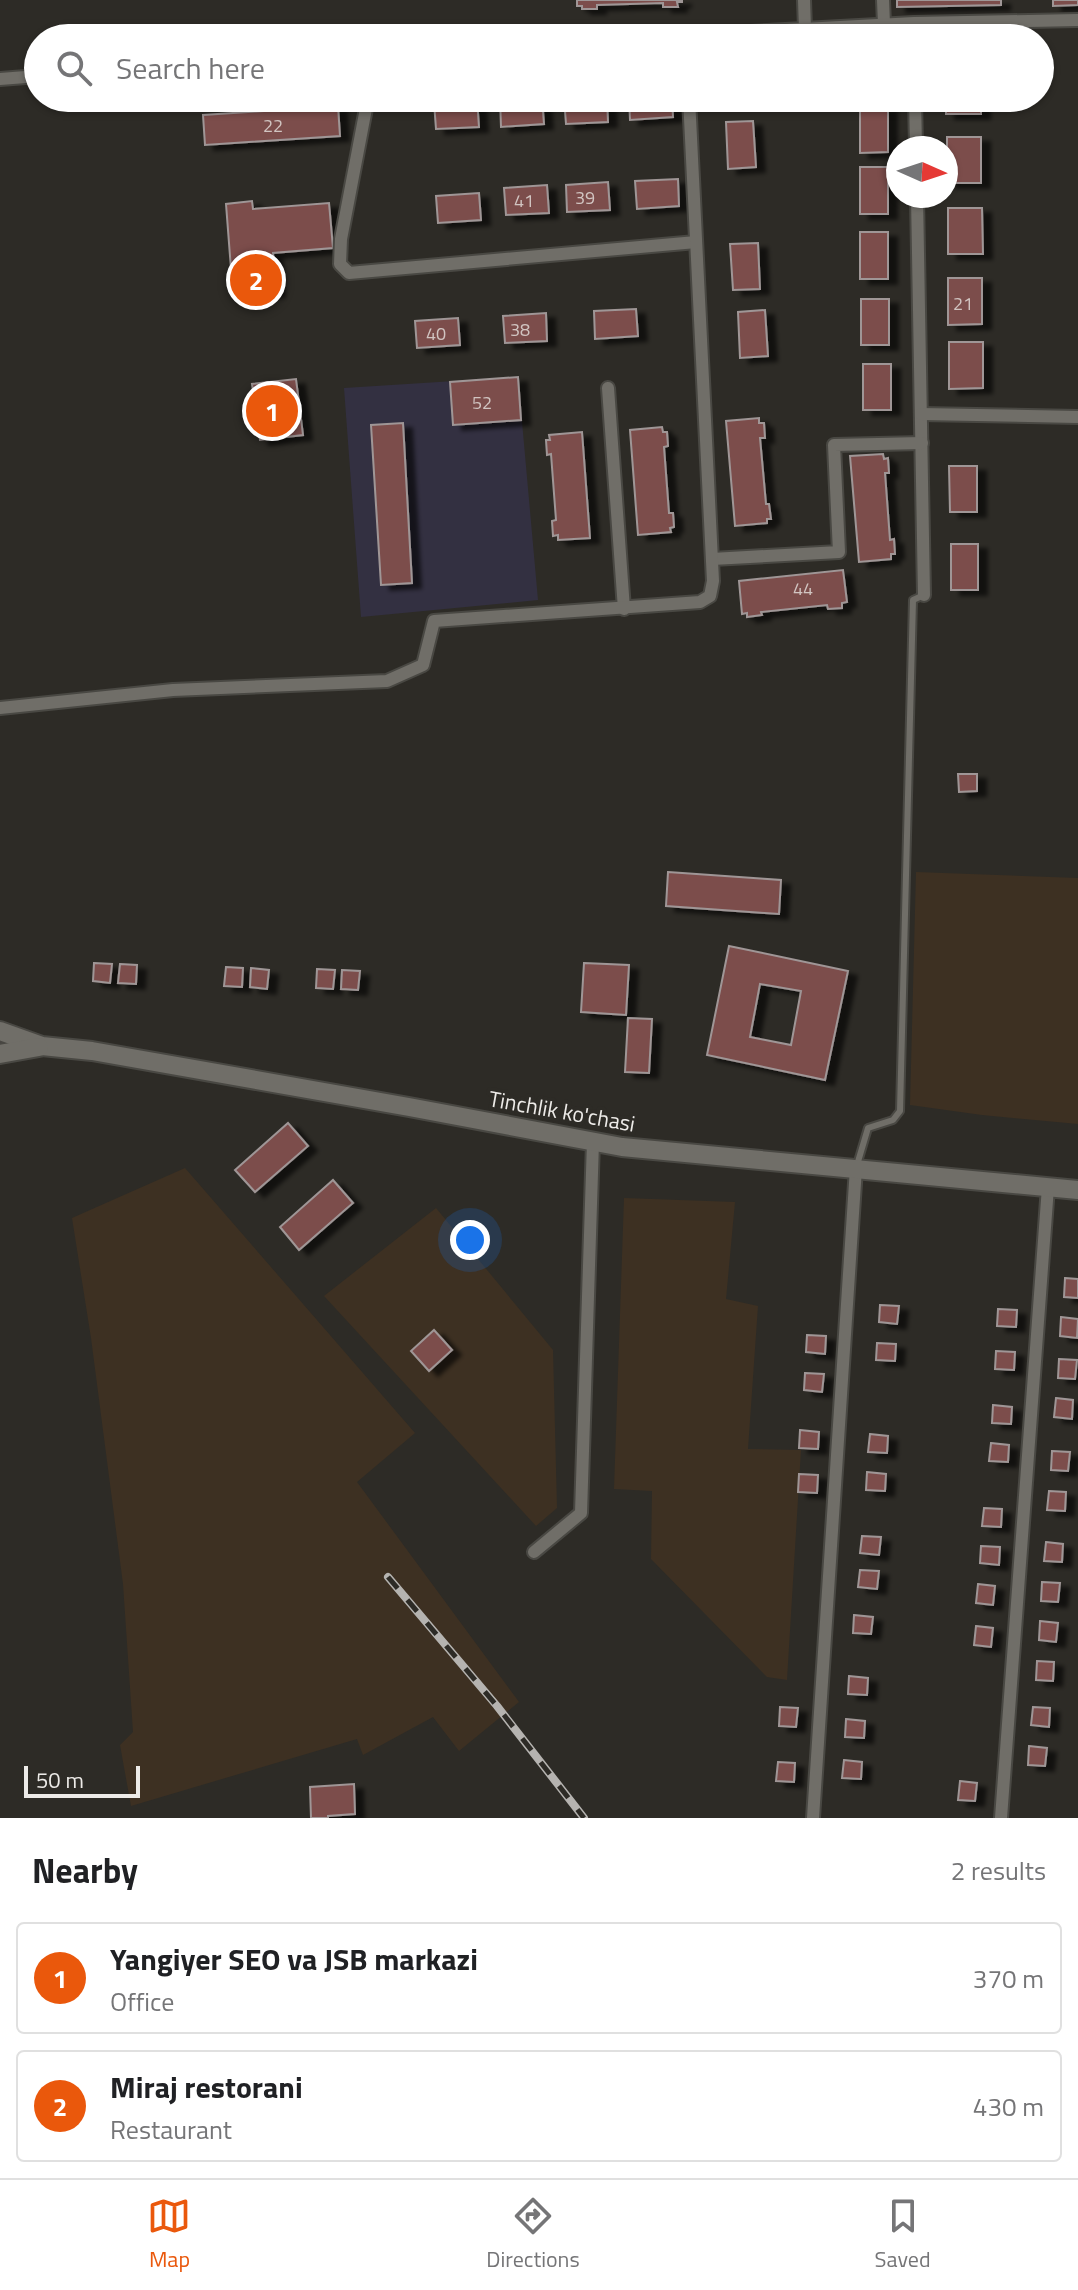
<!DOCTYPE html>
<html lang="en">
<head>
<meta charset="utf-8">
<style>
	body { margin:0; font-family:"Titillium Web",sans-serif; background:#f2f2f2; color:#202124 }
	.compass { position:absolute; left:886px; top:136px; width:72px; height:72px; border-radius:50%; background:#fff; box-shadow:0 2px 6px #0004; rotate:93deg }
	.scale { position:absolute; left:24px; bottom:20px; width:116px; box-sizing:border-box; padding-left:8px; border:4px solid #edebe8; border-top:0; font-size:22px; line-height:28px; white-space:nowrap; color:#edebe8; -webkit-text-stroke:6px #2d2b26; paint-order:stroke }
	.you { position:absolute; left:470px; top:1240px; width:28px; height:28px; margin:-20px; border:6px solid #fff; border-radius:50%; background:#1a73e8; box-shadow:0 0 0 12px #1a73e833 }
	.badge { display:grid; place-items:center; width:52px; height:52px; border-radius:50%; background:#ea580c; color:#fff; font-size:26px; font-weight:700 }
	.pin { position:absolute; translate:-50% -50%; border:4px solid #fff; box-shadow:0 2px 8px #0006 }
	.list { margin:0; padding:0; list-style:none }
	h2 { display:flex; justify-content:space-between; align-items:center; height:104px; margin:0; padding:0 32px; font-size:34px }
	h2 small { font-size:26px; font-weight:400; color:#757577 }
	.list li { display:grid; grid-template-columns:52px 1fr auto; gap:24px; align-items:center; box-sizing:border-box; height:112px; margin:0 16px 16px; padding:0 16px; border:2px solid #e0e0e0; border-radius:8px }
	.list b { display:block; font-size:30px; white-space:nowrap }
	.list p { margin:0; font-size:26px; white-space:nowrap; color:#757577 }
	.list em { font-size:26px; font-style:normal; color:#757577 }
	.icon { flex:none; width:44px; height:44px; fill:none; stroke:currentColor; stroke-width:2; stroke-linecap:round; stroke-linejoin:round }
	.map { position:relative; flex:none; width:1078px; height:1818px; overflow:hidden }
	.search { position:absolute; background:#fff; box-shadow:0 2px 6px #0004; left:24px; right:24px; top:24px; height:88px; display:flex; align-items:center; gap:20px; box-sizing:border-box; padding:0 28px; border-radius:44px; color:#757577; font-size:30px }
	.sheet { height:360px; background:#fff }
	nav { display:flex; justify-content:space-around; align-items:center; box-sizing:border-box; height:112px; border-top:2px solid #e0e0e0; background:#fff; font-size:22px; color:#757577 }
	nav a { display:grid; justify-items:center; gap:4px }
	nav .on { color:#ea580c }
	.map>svg:first-child { display:block }
</style>
</head>
<body>
<div class="map">
<svg width="1078" height="1818" viewBox="0 0 1078 1818">
	<defs>
		<filter id="shadow"><feDropShadow dx="9" dy="5" stdDeviation="2" flood-color="#0009"/></filter>
	</defs>
	<rect width="100%" height="100%" fill="#2d2b26"/>
	<polygon fill="#333041" points="518,377 538,600 361,617 344,388"/>
	<g fill="#3d3022">
		<polygon points="916,872 1078,878 1078,1124 982,1115 910,1105"/>
		<polygon points="185,1168 415,1433 357,1482 519,1702 459,1751 433,1717 363,1755 357,1739 131,1806 120,1745 133,1732 123,1584 91,1338 72,1218"/>
		<polygon points="624,1198 735,1202 726,1299 758,1306 748,1449 801,1450 787,1680 767,1677 651,1559 652,1491 614,1489"/>
		<polygon points="436,1208 553,1350 557,1508 536,1526 324,1296"/>
	</g>
	<g fill="#7c4d4c" stroke="#9f9696" stroke-width="2" fill-rule="evenodd" filter="url(#shadow)">
		<polygon points="577,0 682,0 682,2 677,2 678,7 663,7 663,3 597,5 597,9 582,9 582,6 577,6"/>
		<polygon points="897,0 1001,0 1001,5 897,7"/>
		<polygon points="1053,0 1078,0 1078,5 1053,6"/>
		<polygon points="542,98 544,124 501,127 500,99"/>
		<polygon points="564,98 607,98 608,122 566,124"/>
		<polygon points="629,98 672,98 673,117 630,120"/>
		<polygon points="701,98 761,98 701,103"/>
		<rect x="946" y="98" width="35" height="16"/>
		<polygon points="477,99 479,127 436,129 434,102"/>
		<polygon points="338,106 340,136 205,145 203,115"/>
		<polygon points="860,106 888,106 888,152 860,153"/>
		<polygon points="753,121 756,167 728,169 726,122"/>
		<rect x="947" y="137" width="34" height="46"/>
		<rect x="860" y="167" width="28" height="47"/>
		<polygon points="678,179 679,206 637,209 635,181"/>
		<polygon points="608,182 610,210 567,212 566,185"/>
		<polygon points="547,185 549,213 506,215 504,188"/>
		<polygon points="479,193 481,220 438,223 436,196"/>
		<polygon points="252,201 253,209 329,203 333,248 273,253 276,292 233,295 226,204"/>
		<polygon points="948,208 982,208 983,254 948,254"/>
		<rect x="860" y="232" width="28" height="47"/>
		<polygon points="758,243 760,289 733,290 730,244"/>
		<polygon points="948,278 982,278 982,324 948,325"/>
		<rect x="861" y="299" width="28" height="46"/>
		<polygon points="636,309 638,336 595,339 594,311"/>
		<polygon points="765,310 768,356 740,358 738,312"/>
		<polygon points="546,313 547,341 505,343 503,316"/>
		<polygon points="458,318 460,345 417,348 415,321"/>
		<polygon points="949,342 983,342 983,388 949,389"/>
		<rect x="863" y="364" width="28" height="46"/>
		<polygon points="518,377 521,420 453,425 450,382"/>
		<polygon points="296,379 303,435 260,440 252,384"/>
		<polygon points="759,418 759,423 764,423 765,438 760,438 766,504 769,504 771,519 767,519 767,523 735,526 726,421"/>
		<polygon points="403,423 412,583 381,585 371,425"/>
		<polygon points="662,427 663,432 667,432 668,446 664,447 669,513 673,513 674,527 670,528 671,532 638,535 630,430"/>
		<polygon points="582,432 590,538 558,540 558,535 553,536 552,521 556,520 551,454 547,455 546,440 550,440 549,435"/>
		<polygon points="883,454 884,459 888,458 889,473 885,473 890,540 894,539 895,554 891,554 891,559 859,562 850,456"/>
		<polygon points="949,466 977,466 977,512 950,512"/>
		<rect x="951" y="544" width="27" height="46"/>
		<polygon points="843,570 847,602 842,603 842,608 828,609 827,605 761,612 762,615 747,617 747,613 742,614 739,581"/>
		<polygon points="958,774 977,774 977,791 959,792"/>
		<polygon points="668,872 781,880 779,914 666,906"/>
		<path d="M729,946L848,971L825,1080L707,1055ZM760,984L801,991L791,1045L750,1037Z"/>
		<polygon points="94,963 112,964 110,983 93,981"/>
		<polygon points="584,963 629,965 626,1015 581,1012"/>
		<polygon points="120,964 137,965 136,984 118,983"/>
		<polygon points="226,967 243,968 242,987 224,986"/>
		<polygon points="251,968 269,970 267,989 250,987"/>
		<polygon points="317,969 335,970 333,989 316,988"/>
		<polygon points="342,970 360,971 358,990 341,989"/>
		<polygon points="628,1018 652,1019 649,1073 625,1072"/>
		<polygon points="288,1123 308,1146 255,1192 235,1170"/>
		<polygon points="333,1180 353,1203 299,1250 280,1227"/>
		<polygon points="1065,1278 1078,1279 1078,1298 1064,1297"/>
		<polygon points="880,1305 899,1306 897,1324 879,1322"/>
		<polygon points="998,1309 1017,1310 1016,1327 997,1326"/>
		<polygon points="1061,1317 1078,1319 1077,1338 1060,1336"/>
		<polygon points="434,1330 452,1350 429,1371 411,1351"/>
		<polygon points="807,1335 826,1336 825,1354 806,1352"/>
		<polygon points="877,1343 896,1344 895,1361 876,1360"/>
		<polygon points="996,1351 1015,1352 1014,1370 995,1369"/>
		<polygon points="1059,1359 1077,1360 1075,1379 1058,1378"/>
		<polygon points="805,1373 824,1374 822,1392 804,1390"/>
		<polygon points="1056,1398 1073,1400 1072,1419 1054,1417"/>
		<polygon points="993,1405 1012,1407 1011,1424 992,1423"/>
		<polygon points="800,1430 819,1432 818,1449 799,1448"/>
		<polygon points="870,1434 888,1436 887,1453 868,1452"/>
		<polygon points="991,1443 1009,1445 1008,1462 989,1461"/>
		<polygon points="1052,1451 1070,1452 1068,1471 1051,1470"/>
		<polygon points="867,1472 886,1474 885,1491 866,1490"/>
		<polygon points="799,1474 818,1475 817,1493 798,1492"/>
		<polygon points="1049,1491 1066,1492 1065,1511 1047,1510"/>
		<polygon points="984,1508 1002,1509 1001,1527 982,1526"/>
		<polygon points="862,1536 881,1537 879,1555 860,1553"/>
		<polygon points="1046,1542 1063,1544 1062,1562 1044,1561"/>
		<polygon points="981,1546 1000,1547 999,1565 980,1563"/>
		<polygon points="860,1570 879,1571 877,1589 858,1587"/>
		<polygon points="1042,1582 1060,1583 1058,1602 1041,1601"/>
		<polygon points="978,1584 995,1586 993,1605 976,1603"/>
		<polygon points="854,1615 873,1617 871,1634 853,1633"/>
		<polygon points="1040,1621 1058,1623 1056,1642 1039,1640"/>
		<polygon points="976,1626 993,1628 991,1647 974,1645"/>
		<polygon points="1037,1661 1054,1662 1053,1681 1036,1680"/>
		<polygon points="849,1676 868,1678 867,1695 848,1694"/>
		<polygon points="780,1707 798,1708 796,1727 779,1726"/>
		<polygon points="1033,1707 1050,1708 1049,1727 1031,1725"/>
		<polygon points="846,1719 865,1721 864,1738 845,1737"/>
		<polygon points="1029,1746 1047,1748 1045,1766 1028,1765"/>
		<polygon points="844,1760 862,1762 861,1779 842,1778"/>
		<polygon points="778,1762 795,1763 794,1782 776,1781"/>
		<polygon points="960,1781 977,1783 975,1801 958,1800"/>
		<polygon points="354,1784 355,1814 328,1816 328,1818 311,1818 310,1787"/>
	</g>
	<g fill="none" stroke-linecap="round" stroke-linejoin="round">
		<g stroke="#494843" stroke-width="10">
			<polyline id="lane" points="857,1165 868,1128 893,1120 900,1111 913,600 924,595"/>
		</g>
		<g stroke="#494843" stroke-width="16">
			<g id="street">
				<polyline points="804,0 805,29"/>
				<polyline points="883,0 884,24"/>
				<polyline points="642,38 914,23 1078,20"/>
				<polyline points="0,79 38,76"/>
				<polyline points="368,98 341,239 340,264 349,273 696,242"/>
				<polyline points="915,98 916,148"/>
				<polyline points="917,196 924,595"/>
				<polyline points="608,388 624,609"/>
				<polyline points="921,414 1078,417"/>
				<polyline points="712,559 839,552 834,445 922,443"/>
				<polyline points="0,708 173,690 387,681 423,665 434,621 700,602 710,596 713,581 689,98"/>
				<polyline points="534,1552 581,1513 593,1142"/>
				<polyline points="813,1818 856,1168"/>
				<polyline points="1001,1818 1048,1187"/>
			</g>
		</g>
		<g stroke="#494843" stroke-width="22">
			<g id="secondary">
				<polyline points="0,1031 42,1046 92,1051 409,1107 622,1147 1078,1190"/>
				<polyline points="0,1054 39,1047"/>
			</g>
		</g>
		<use href="#lane" stroke="#706e68" stroke-width="6"/>
		<use href="#street" stroke="#706e68" stroke-width="12"/>
		<use href="#secondary" stroke="#706e68" stroke-width="18"/>
		<g stroke="#b5b3b0" stroke-width="8">
			<polyline id="rail" points="388,1577 497,1706 584,1818"/>
		</g>
		<use href="#rail" stroke="#2d2b26" stroke-width="5" stroke-dasharray="15" stroke-linecap="butt"/>
	</g>
	<g text-anchor="middle" stroke-width="8" stroke-linejoin="round" paint-order="stroke">
		<g font-size="18" fill="#d1c4c1">
			<text x="273" y="132">22</text>
			<text x="585" y="204">39</text>
			<text x="524" y="207">41</text>
			<text x="963" y="310">21</text>
			<text x="520" y="336">38</text>
			<text x="436" y="340">40</text>
			<text x="482" y="409">52</text>
			<text x="803" y="595">44</text>
		</g>
		<g font-size="22" fill="#edebe8" stroke="#2d2b26">
			<text transform="translate(562 1111) rotate(10)" y="8">Tinchlik ko'chasi</text>
		</g>
	</g>
</svg>
<svg class="compass" viewBox="-18 -18 36 36"><path d="M0-13l5 13h-10z" fill="#e53935"/><path d="M0 13l5-13h-10z" fill="#757577"/></svg>
<div class="scale">50 m</div>
<div class="you"></div>
<div class="pin badge" style="left:272px;top:411px">1</div>
<div class="pin badge" style="left:256px;top:280px">2</div>
<div class="search"><svg class="icon" aria-label="search" viewBox="0 0 24 24"><circle cx="10" cy="10" r="6"/><path d="M15 15l6 6"/></svg>Search here</div>
</div>
<section class="sheet">
<h2>Nearby<small>2 results</small></h2>
<ul class="list">
<li><span class="badge">1</span><div><b>Yangiyer SEO va JSB markazi</b><p>Office</p></div><em>370 m</em></li>
<li><span class="badge">2</span><div><b>Miraj restorani</b><p>Restaurant</p></div><em>430 m</em></li>
</ul>
</section>
<nav>
<a class="on"><svg class="icon" aria-label="map" viewBox="0 0 24 24"><path d="M3 6l6-2 6 2 6-2v14l-6 2-6-2-6 2zM9 4v14M15 6v14"/></svg>Map</a>
<a><svg class="icon" aria-label="directions" viewBox="0 0 24 24"><path d="M12 3l9 9-9 9-9-9zM9 14v-3h6M13 9l2 2-2 2"/></svg>Directions</a>
<a><svg class="icon" aria-label="saved" viewBox="0 0 24 24"><path d="M7 4h10v16l-5-4-5 4z"/></svg>Saved</a>
</nav>
</body>
</html>
